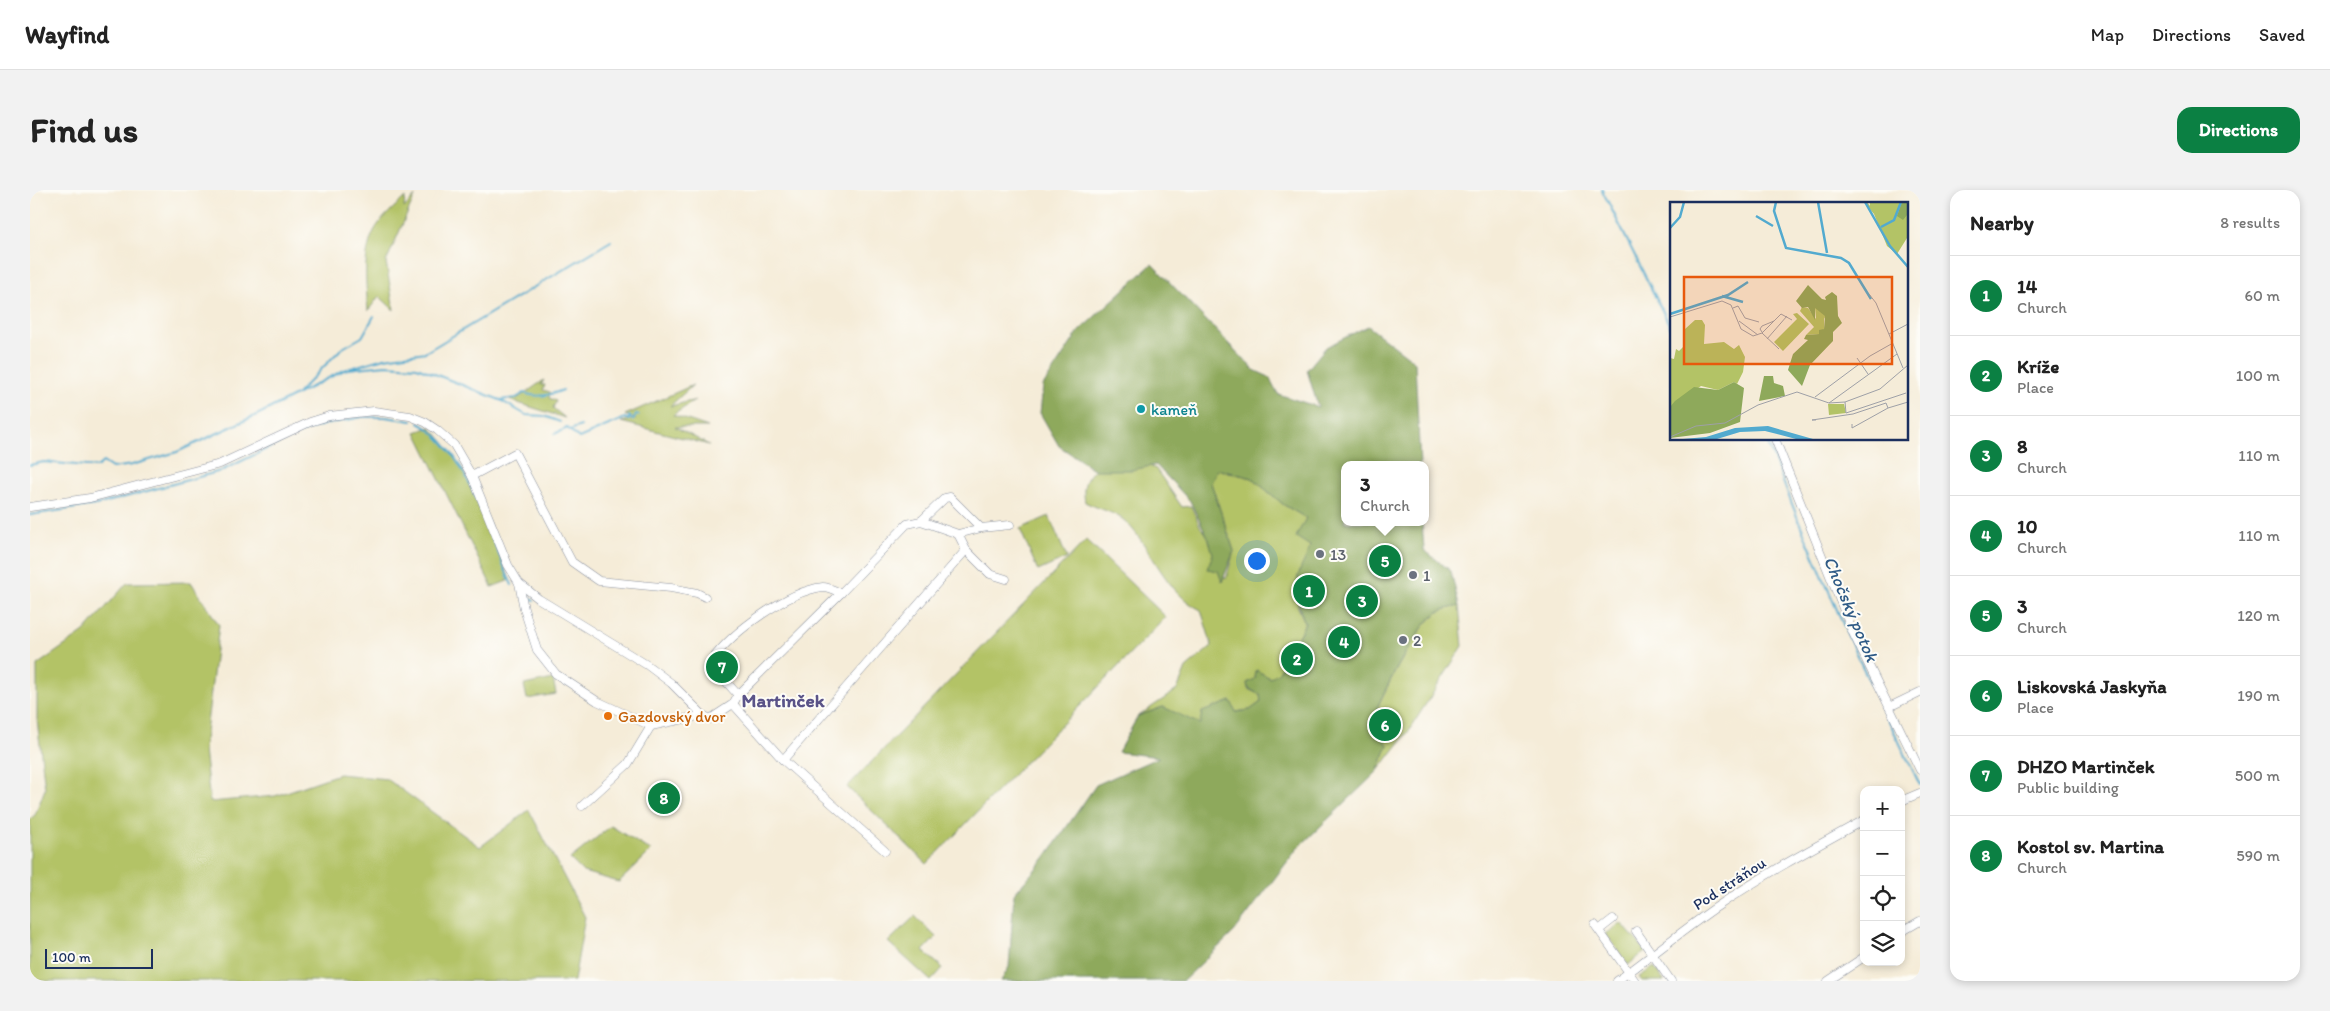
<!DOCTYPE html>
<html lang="en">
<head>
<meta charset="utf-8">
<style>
	body { margin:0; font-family:Itim,sans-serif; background:#f2f2f2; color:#222 }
	.controls { position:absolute; right:15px; bottom:15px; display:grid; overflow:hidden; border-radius:10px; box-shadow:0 2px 8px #0003 }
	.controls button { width:45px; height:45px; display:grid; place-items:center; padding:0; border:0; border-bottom:1px solid #e0e0e0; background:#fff; color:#222; font:25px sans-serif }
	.scale { position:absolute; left:15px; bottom:12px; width:108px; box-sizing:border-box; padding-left:5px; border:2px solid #1b2f5e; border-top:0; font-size:14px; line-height:18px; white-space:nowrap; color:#1b2f5e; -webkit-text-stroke:4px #fdfcf7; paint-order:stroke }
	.you { position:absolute; left:1226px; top:370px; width:18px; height:18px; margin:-12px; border:4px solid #fff; border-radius:50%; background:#1a73e8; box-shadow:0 0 0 8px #1a73e833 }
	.badge { display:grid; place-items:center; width:32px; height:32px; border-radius:50%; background:#0b8043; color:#fff; font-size:16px; font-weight:700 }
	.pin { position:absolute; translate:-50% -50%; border:2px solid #fff; box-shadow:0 1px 5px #0006 }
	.popup { position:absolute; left:1311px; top:271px; width:88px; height:65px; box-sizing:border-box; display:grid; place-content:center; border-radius:10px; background:#fff; filter:drop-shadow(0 1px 4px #0005); font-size:16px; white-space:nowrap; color:#767676 }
	.popup b { font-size:19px; color:#222 }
	.popup::after { content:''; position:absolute; left:50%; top:100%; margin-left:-10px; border:10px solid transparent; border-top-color:#fff }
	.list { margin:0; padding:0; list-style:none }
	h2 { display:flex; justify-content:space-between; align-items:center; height:65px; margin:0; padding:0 20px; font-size:21px }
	h2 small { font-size:16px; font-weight:400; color:#767676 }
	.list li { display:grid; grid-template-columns:32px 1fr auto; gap:15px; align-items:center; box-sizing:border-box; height:80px; padding:0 20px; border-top:1px solid #e0e0e0 }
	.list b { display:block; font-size:19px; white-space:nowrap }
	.list p { margin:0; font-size:16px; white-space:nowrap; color:#767676 }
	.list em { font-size:16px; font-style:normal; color:#767676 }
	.icon { flex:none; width:28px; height:28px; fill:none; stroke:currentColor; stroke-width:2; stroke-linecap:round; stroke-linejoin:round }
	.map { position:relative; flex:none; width:1890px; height:791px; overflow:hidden; border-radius:15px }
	header { display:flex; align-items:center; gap:30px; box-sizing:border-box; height:70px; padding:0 25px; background:#fff; border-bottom:1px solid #e0e0e0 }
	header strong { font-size:24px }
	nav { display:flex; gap:28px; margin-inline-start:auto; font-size:18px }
	.intro { display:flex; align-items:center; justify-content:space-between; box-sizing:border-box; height:120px; padding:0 30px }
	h1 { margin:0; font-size:35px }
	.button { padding:12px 22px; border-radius:15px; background:#0b8043; color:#fff; font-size:18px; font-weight:700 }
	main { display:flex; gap:30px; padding:0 30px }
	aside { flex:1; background:#fff; border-radius:15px; box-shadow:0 2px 8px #0003 }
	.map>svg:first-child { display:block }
</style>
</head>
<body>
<header>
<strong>Wayfind</strong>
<nav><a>Map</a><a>Directions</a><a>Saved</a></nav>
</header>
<div class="intro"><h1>Find us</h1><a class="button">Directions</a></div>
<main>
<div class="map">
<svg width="1890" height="791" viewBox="0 0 1890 791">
	<rect width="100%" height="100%" fill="#fdfcf7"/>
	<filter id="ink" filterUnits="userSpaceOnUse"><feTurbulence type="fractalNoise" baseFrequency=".02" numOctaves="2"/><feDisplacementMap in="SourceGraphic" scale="10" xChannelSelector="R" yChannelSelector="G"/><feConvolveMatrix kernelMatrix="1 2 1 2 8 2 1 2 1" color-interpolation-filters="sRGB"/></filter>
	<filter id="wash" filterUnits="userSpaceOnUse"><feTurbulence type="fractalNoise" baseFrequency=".0096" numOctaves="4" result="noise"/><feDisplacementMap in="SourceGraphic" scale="20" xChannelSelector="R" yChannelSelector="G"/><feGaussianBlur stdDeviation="1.12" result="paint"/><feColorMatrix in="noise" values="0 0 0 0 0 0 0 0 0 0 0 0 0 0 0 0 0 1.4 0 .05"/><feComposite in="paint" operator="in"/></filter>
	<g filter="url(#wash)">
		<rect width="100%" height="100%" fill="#f5ecd8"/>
		<g fill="#b3c366" stroke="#677962">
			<path d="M385,6L356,72L364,120L349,106L338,121C336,95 332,65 344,41C351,28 365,17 375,7L374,18Z"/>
			<polygon points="514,190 511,195 515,195 513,200 520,202 519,208 526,211 523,218 535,228 479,210 488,208"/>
			<polygon points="663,195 640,216 666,210 643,225 678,237 645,237 679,255 591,232 606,229 595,225"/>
			<path d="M400,237C443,281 458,334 480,390L462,397L386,242Z"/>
			<path d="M1115,274L1126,279L1152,317L1161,316L1171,338L1185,352L1187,378L1196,389L1204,361L1181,293L1187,279L1222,288L1254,315L1276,328L1280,356L1277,369L1268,386V417L1275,433L1265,453L1268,457V474L1240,488L1226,480L1225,489L1217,493L1218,499L1230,505L1231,512L1220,520L1205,522L1170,535L1133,517L1108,526L1147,500L1156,478L1182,456L1171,420C1135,403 1123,359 1096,332C1085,322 1068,319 1055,312C1052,295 1055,289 1067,277Z"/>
			<polygon points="1019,326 1037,368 1008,381 990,339"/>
			<polygon points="1056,350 1136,427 897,674 817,597"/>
			<polygon points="161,392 189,435 174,559 180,612 245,606 309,584 357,589 450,657 499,620 555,727 544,791 0,791 0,629 5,625 15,599 7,529 7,475 54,442 97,393"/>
			<path d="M1429,416L1433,456L1378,542L1347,582L1358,555L1341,532C1352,505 1384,440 1407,423C1412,419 1422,418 1429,416Z"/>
			<polygon points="523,489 526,504 497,509 494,495"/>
			<polygon points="581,636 621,661 589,692 553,682 540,669"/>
			<polygon points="885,726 906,747 893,761 913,778 901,791 858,752"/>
			<polygon points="1591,733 1616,761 1598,775 1576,744"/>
			<polygon points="1624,777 1634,791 1612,791 1609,787"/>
		</g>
		<path fill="#8ea95b" stroke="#546c5c" d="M1122,74L1224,180L1239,187L1248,204L1288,217L1277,180L1296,157L1338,136L1385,172L1390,275H1315V332H1392L1394,360L1421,381L1429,416C1422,418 1412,419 1407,423C1384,439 1352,505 1341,532L1358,555L1347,582L1267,659L1204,742L1153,791H971L979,777L984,704L1015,668L1066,595L1129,567L1088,562L1108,526L1133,517L1170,534L1172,522L1201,511L1206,522L1220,520L1231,512L1230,505L1218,498L1217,493L1225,489L1226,480L1240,488L1249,482L1256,468L1268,474V457L1265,453L1275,433C1269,419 1264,401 1268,386C1271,375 1277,368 1280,356L1266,347L1276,328L1254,315L1222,288L1187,279L1181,293L1204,361L1192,392L1188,381L1177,379L1183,364L1179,350L1160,311L1126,275L1102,280H1065L1029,256L1010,223L1013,196L1049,141Z"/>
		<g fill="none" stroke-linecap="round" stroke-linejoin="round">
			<g stroke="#52aacf" stroke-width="2">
				<polyline points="1572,0 1641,138"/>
				<polyline points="318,179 356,175 387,177 470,210 496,225 514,226 530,232"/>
				<polyline points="268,203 311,159 332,147 344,126"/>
				<path d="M470,210L486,208L494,203C506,208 521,205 533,200"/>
				<path d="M389,233C439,260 458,346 482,395"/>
				<polyline points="536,237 549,248 595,228 599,230 599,226 603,230 606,224 609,225"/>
				<polyline points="540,240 551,236"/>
				<polyline points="524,244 538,238"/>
				<polyline points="1736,249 1770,334 1823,457 1890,595"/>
				<polyline points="0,275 14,272 67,277 73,272 82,278 102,275 147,262 231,223 314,180 354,168 396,162 581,51"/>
				<polyline points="0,325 66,315 191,281 274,241 296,234 332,227 355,227 382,231"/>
				<polyline points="493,403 504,410"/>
			</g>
		</g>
	</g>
	<g filter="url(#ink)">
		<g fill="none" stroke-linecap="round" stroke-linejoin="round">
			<g stroke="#888e9b" stroke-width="9">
				<g id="minor">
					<polyline points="1745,249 1823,443 1890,580"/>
					<polyline points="442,286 485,263 542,372 569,391 641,398 667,403 675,407"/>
					<polyline points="0,317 60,308 190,274 280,232 299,226 344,221 380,226 395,232 407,240 424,255 442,286 478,375 489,393 494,419 507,460 526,484 567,511 621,536 673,525"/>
					<polyline points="891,331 915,308 920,307 951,338"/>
					<polyline points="928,344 951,338 980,335"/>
					<polyline points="489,393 509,409 617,475 641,493 673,525 680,529 703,514 708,505 811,403 877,334 891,331 928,344 936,360 960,384 976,389"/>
					<path d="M708,505L683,477L682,470C702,442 758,401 793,397C799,397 806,401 811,403"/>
					<polyline points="703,514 753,570 855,661"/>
					<polyline points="1859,517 1890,502"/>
					<polyline points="753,570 936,360"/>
					<polyline points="1871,611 1890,603"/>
					<polyline points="552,616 598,574 621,536"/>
					<polyline points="1565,735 1605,791"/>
					<polyline points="1569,740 1583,729"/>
					<polyline points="1606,741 1641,791"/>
					<polyline points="1871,742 1890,731"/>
					<path d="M1587,791C1620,767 1652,741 1685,718C1733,685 1783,658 1834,630"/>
					<polyline points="1798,791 1834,767"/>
				</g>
			</g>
			<use href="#minor" stroke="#fff" stroke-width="8"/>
		</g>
	</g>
	<circle fill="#0f9aa8" stroke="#fdfcf7" stroke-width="2" cx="1111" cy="219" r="5"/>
	<g fill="#6b7280" stroke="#fdfcf7" stroke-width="2">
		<circle cx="1290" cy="364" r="5"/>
		<circle cx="1383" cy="385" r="5"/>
		<circle cx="1373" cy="450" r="5"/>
	</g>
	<circle fill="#e8710a" stroke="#fdfcf7" stroke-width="2" cx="578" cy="526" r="5"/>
	<g text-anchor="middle" stroke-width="4" stroke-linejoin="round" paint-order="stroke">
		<g font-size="16" fill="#0d838f" stroke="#fdfcf7" text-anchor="start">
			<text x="1121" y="225">kameň</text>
		</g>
		<g font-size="16" fill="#5b616d" stroke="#fdfcf7" text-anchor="start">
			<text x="1300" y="370">13</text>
			<text x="1393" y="391">1</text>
			<text x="1383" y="456">2</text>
		</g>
		<g font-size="16" fill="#c56008" stroke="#fdfcf7" text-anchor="start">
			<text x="588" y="532">Gazdovský dvor</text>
		</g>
		<g font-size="16" fill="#1b2f5e" stroke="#fdfcf7">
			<text transform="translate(1699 693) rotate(-33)" y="6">Pod stráňou</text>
		</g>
		<g font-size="18" font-style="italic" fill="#2e5a86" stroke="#fdfcf7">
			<text transform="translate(1821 419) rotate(67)" y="6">Chočský potok</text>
		</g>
		<g font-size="19" font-weight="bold" fill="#5a5388" stroke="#fdfcf7">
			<text x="753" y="517">Martinček</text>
		</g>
	</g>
	<g transform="translate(1640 12)">
		<rect width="238" height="238" fill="#f5ecd8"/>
		<path d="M194,0H197L200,4V0H237V36L227,52L217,44L204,12ZM166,94L154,117V127L149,132L136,133L144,125L130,109L132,105L138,106L146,117L145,105L149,106ZM127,111L139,122L113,149L104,140L127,117L123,112ZM25,118H32L35,123L34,142L54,140L64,147L69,143L75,155L73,170L67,182L64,180L48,188L31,184L0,205V156L4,157L6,147L9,149L15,143V127ZM158,202H174L176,211L159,213Z" fill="#b3c366"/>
		<path d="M232,0H238L237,13L233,18L227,14ZM138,83L152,97L156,98L155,95L162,90L167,94L168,114L172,121L163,130V139L140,163L132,184L118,168L123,152L138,138L134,137L136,133L149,132V128L154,127L155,114L145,106V118L138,105L132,106L126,99ZM94,174H103L104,181L113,184L115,194L89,199ZM64,180L74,186L70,220L40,231L0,236V205L5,199L24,185L48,188Z" fill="#8ea95b"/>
		<path d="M98,224L143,237H178H126L95,229L70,230L47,237H13L36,235L65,226Z" fill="#52aacf"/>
		<path fill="none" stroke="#52aacf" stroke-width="2.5" d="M106,0L104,9L116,46L171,56L179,61L201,97M148,0L157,51M195,0L220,44L238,65M86,14L103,24M211,25L224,18L231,0M0,26L10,15L14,0M52,94L73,100M0,112L58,93L78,80"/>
		<path fill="none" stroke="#9ea0a7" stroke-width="1" d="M199,92L206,101L233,166M63,106L68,104L75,116L89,120M0,115L52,99L61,103L71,127L83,134L92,131L111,112L122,118M69,119L88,133M92,130L90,127L92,124L104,119M92,131L109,147M219,132L238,122M97,137L117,114M187,156L198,172M145,195L200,154L223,141M175,200L176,211L236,191M159,201L227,152M146,218H142L183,212L216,201L218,206L238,200M182,222V226L218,206M0,235L26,224L55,221L88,203L127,190L159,201L175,200L210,187L238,163"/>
		<path fill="#e8590c" fill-opacity="0.15" stroke="#e8590c" stroke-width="2.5" d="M14,75H222V162H14Z"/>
		<rect width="238" height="238" fill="none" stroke="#1b2f5e" stroke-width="2.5"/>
	</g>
</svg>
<div class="controls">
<button>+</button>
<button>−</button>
<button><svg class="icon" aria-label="locate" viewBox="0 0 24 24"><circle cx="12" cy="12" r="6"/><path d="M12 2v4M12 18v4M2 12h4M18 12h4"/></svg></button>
<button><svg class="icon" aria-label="layers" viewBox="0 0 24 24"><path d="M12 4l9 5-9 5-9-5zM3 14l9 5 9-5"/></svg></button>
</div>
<div class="scale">100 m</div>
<div class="you"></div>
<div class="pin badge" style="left:1279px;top:401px">1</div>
<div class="pin badge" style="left:1267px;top:469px">2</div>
<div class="pin badge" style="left:1332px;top:411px">3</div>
<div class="pin badge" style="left:1314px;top:452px">4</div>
<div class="pin badge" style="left:1355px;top:371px">5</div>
<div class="popup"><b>3</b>Church</div>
<div class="pin badge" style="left:1355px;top:535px">6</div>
<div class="pin badge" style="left:692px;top:477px">7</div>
<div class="pin badge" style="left:634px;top:608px">8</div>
</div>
<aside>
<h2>Nearby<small>8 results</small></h2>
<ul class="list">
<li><span class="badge">1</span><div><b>14</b><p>Church</p></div><em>60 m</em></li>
<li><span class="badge">2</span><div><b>Kríže</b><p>Place</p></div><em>100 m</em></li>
<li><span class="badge">3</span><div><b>8</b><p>Church</p></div><em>110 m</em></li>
<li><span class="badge">4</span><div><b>10</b><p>Church</p></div><em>110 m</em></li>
<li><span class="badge">5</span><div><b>3</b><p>Church</p></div><em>120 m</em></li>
<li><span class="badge">6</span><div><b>Liskovská Jaskyňa</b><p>Place</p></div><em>190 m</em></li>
<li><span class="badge">7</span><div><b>DHZO Martinček</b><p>Public building</p></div><em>500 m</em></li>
<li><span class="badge">8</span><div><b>Kostol sv. Martina</b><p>Church</p></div><em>590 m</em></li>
</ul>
</aside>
</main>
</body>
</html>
